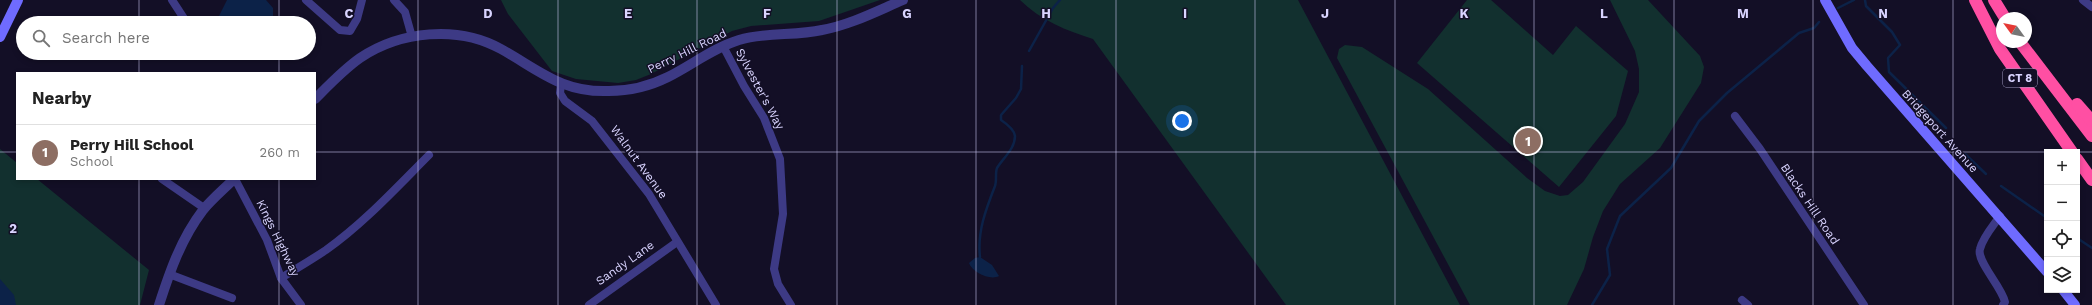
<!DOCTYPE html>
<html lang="en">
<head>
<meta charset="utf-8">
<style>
	body { margin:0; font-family:"Work Sans",sans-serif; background:#f2f2f2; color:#222 }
	.controls { position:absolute; right:12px; bottom:12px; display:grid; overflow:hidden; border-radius:0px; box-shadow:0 2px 6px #0003 }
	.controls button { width:36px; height:36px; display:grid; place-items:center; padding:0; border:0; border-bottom:1px solid #e0e0e0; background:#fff; color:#222; font:20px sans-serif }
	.compass { position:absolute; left:1996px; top:12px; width:36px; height:36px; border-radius:50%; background:#fff; box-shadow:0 2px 6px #0003; rotate:303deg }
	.you { position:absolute; left:1182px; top:121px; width:14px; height:14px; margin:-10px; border:3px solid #fff; border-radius:50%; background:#1a73e8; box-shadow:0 0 0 6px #1a73e833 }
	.badge { display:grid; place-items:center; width:26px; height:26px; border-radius:50%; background:#137a85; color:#fff; font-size:13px; font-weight:700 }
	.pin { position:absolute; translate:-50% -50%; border:2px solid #fff; box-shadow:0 1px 4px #0006 }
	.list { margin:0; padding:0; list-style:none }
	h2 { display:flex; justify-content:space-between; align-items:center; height:52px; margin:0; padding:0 16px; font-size:17px }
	h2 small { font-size:13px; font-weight:400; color:#767676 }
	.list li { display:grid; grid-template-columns:26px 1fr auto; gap:12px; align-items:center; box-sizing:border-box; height:56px; padding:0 16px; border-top:1px solid #e0e0e0 }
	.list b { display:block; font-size:15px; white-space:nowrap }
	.list p { margin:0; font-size:13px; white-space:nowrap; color:#767676 }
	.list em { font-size:13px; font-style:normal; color:#767676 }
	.icon { flex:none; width:22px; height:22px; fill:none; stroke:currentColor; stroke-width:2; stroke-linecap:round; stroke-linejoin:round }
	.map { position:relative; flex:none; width:2092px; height:305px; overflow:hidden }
	.search { position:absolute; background:#fff; box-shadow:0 2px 6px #0003; left:16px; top:16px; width:300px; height:44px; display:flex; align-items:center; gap:10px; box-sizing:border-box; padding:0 14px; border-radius:22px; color:#767676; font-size:15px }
	.panel { position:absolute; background:#fff; box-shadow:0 2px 6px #0003; left:16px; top:72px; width:300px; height:108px; border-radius:0px }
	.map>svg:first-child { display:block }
</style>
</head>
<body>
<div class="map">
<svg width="2092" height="305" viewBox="0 0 2092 305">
	<rect width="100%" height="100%" fill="#130f26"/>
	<g fill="#12302f">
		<polygon points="501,0 880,0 819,21 751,26 732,31 651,74 636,80 618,83 576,79 552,71 508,14"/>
		<path d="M1020,0H1298L1460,305H1286L1093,39C1067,31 1040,20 1020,0Z"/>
		<polygon points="1467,0 1491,0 1553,55 1576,26 1628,71 1616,116 1559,187 1417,63"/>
		<polygon points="1610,0 1648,0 1700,56 1704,67 1701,83 1660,148 1620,184 1603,211 1593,237 1584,269 1567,305 1470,305 1337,58 1339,49 1345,45 1362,47 1428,89 1527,178 1545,191 1560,196 1568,195 1583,182 1625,124 1639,92 1639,69 1635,51"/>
		<polygon points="0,149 17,163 17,179 37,179 149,270 140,305 0,305"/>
	</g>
	<g fill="#0c2248">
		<polygon points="227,0 266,0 273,8 273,22 223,23 219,16"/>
		<path d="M980,257L992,265L999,276C990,281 972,272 969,263L975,258Z"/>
		<polygon points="0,279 14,295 16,305 0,305"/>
	</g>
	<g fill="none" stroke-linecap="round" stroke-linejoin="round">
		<g stroke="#0c2248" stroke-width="2.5">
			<polyline points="1865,0 1866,6 1892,32 1900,45 1888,58 1889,72 1946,128"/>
			<polyline points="1838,8 1854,0"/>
			<polyline points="1029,51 1053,8 1060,0"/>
			<polyline points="1965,154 1986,174"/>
			<polyline points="2001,186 2047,218"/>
			<polyline points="2077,238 2092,248"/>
			<path d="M980,257C977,232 986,209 995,186C997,180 995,173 997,168C1003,158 1015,149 1015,136C1014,129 1007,124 1001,120V115L1016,98L1021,89L1022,66"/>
			<polyline points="1592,305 1610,275 1607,249 1620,216 1671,168 1699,121 1727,93 1799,33 1814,28 1819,22"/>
		</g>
		<g stroke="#3d3a85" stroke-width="8">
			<polyline points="172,0 187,23"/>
			<polyline points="306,0 340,30 350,31 357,19 362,0"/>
			<polyline points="394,0 405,12 412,37"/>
			<polyline points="2083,0 2092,7"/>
			<polyline points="723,46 744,86 764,118 780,159 783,214 774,269 778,284 791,305"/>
			<polyline points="561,84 560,93 565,101 592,121 649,194 716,305"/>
			<polyline points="1735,116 1760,149 1864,305"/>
			<polyline points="162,179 204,208"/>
			<polyline points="235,179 267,240 281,278 301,305"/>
			<path d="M2000,216C1993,226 1983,237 1980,249C1976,261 2002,287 2005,302L2003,305"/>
			<polyline points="169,274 232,298"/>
			<path d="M281,278C296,269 311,260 326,250C364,223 396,188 429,155"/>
			<polyline points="1742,300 1748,305"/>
			<polyline points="589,305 677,242"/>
		</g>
		<g stroke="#3d3a85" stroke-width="10">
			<path d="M315,99C329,85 343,70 360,58C400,31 458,25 501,49C539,70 562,93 609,91C629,91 650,86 668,77C692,65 713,48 739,40C766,32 795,36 822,30C850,25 877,11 903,0"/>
			<path d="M159,305C170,271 181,239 203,210C212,199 224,189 234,179"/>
		</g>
		<g stroke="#6f6bff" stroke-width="10">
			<polyline points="1825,0 1852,48 1867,66 2047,272"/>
			<polyline points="0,37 18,0"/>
			<polyline points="2063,290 2075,305"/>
		</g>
		<g stroke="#ff4fa3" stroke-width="12">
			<polyline points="1975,0 2000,49 2072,152"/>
			<polyline points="1994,0 2005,18"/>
			<polyline points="2020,42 2092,136"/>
			<polyline points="2077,104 2092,121"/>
			<polyline points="2077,159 2092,180"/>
		</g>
	</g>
	<path fill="none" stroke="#d9d4ff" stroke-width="1" stroke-opacity="0.55" d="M139,0V23M279,0V23M418,0V305M558,0V305M697,0V305M837,0V305M976,0V305M1116,0V305M1255,0V305M1395,0V305M1534,0V305M1674,0V305M1813,0V305M1953,0V305M139,53V73M279,53V73M0,152H17M315,152H2047M2077,152H2092M139,179V305M279,179V305"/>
	<g text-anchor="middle" stroke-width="3" stroke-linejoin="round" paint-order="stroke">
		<rect fill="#130f26" stroke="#9e99be" stroke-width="1" x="2003" y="69" width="34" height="18" rx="3"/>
		<g font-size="11" font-weight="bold" fill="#d9d4ff">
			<text x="2020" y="82">CT 8</text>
		</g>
		<g font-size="12" fill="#d9d4ff" stroke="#130f26">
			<text transform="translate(687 51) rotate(-26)" y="4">Perry Hill Road</text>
			<text transform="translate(760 89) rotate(62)" y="4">Sylvester's Way</text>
			<text transform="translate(1940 131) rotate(48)" y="4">Bridgeport Avenue</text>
			<text transform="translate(639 162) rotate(54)" y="4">Walnut Avenue</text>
			<text transform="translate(1810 204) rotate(56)" y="4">Blacks Hill Road</text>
			<text transform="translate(278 238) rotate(64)" y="4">Kings Highway</text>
			<text transform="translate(625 263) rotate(-35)" y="4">Sandy Lane</text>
		</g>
	</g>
	<g font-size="13" text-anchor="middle" font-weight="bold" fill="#d9d4ff" stroke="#130f26" stroke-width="3" stroke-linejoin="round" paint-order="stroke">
		<text x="349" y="18">C</text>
		<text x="488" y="18">D</text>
		<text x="628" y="18">E</text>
		<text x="767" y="18">F</text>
		<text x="907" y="18">G</text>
		<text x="1046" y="18">H</text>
		<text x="1185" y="18">I</text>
		<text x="1325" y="18">J</text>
		<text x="1464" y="18">K</text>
		<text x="1604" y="18">L</text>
		<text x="1743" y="18">M</text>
		<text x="1883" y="18">N</text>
		<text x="13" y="233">2</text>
	</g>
</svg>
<div class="controls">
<button>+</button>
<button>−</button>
<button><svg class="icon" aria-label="locate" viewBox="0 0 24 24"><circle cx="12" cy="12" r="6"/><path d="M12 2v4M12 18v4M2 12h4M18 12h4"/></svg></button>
<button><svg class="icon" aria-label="layers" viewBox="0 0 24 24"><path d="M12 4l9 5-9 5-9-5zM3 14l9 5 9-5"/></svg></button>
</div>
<svg class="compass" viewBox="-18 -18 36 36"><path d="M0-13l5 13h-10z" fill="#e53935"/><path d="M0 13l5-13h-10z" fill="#767676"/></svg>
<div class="you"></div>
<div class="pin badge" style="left:1528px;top:141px;background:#8d6e63">1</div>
<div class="search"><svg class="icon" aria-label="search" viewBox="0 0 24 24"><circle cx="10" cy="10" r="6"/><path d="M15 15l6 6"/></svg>Search here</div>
<section class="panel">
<h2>Nearby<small></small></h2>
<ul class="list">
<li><span class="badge" style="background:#8d6e63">1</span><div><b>Perry Hill School</b><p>School</p></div><em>260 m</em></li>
</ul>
</section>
</div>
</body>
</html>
